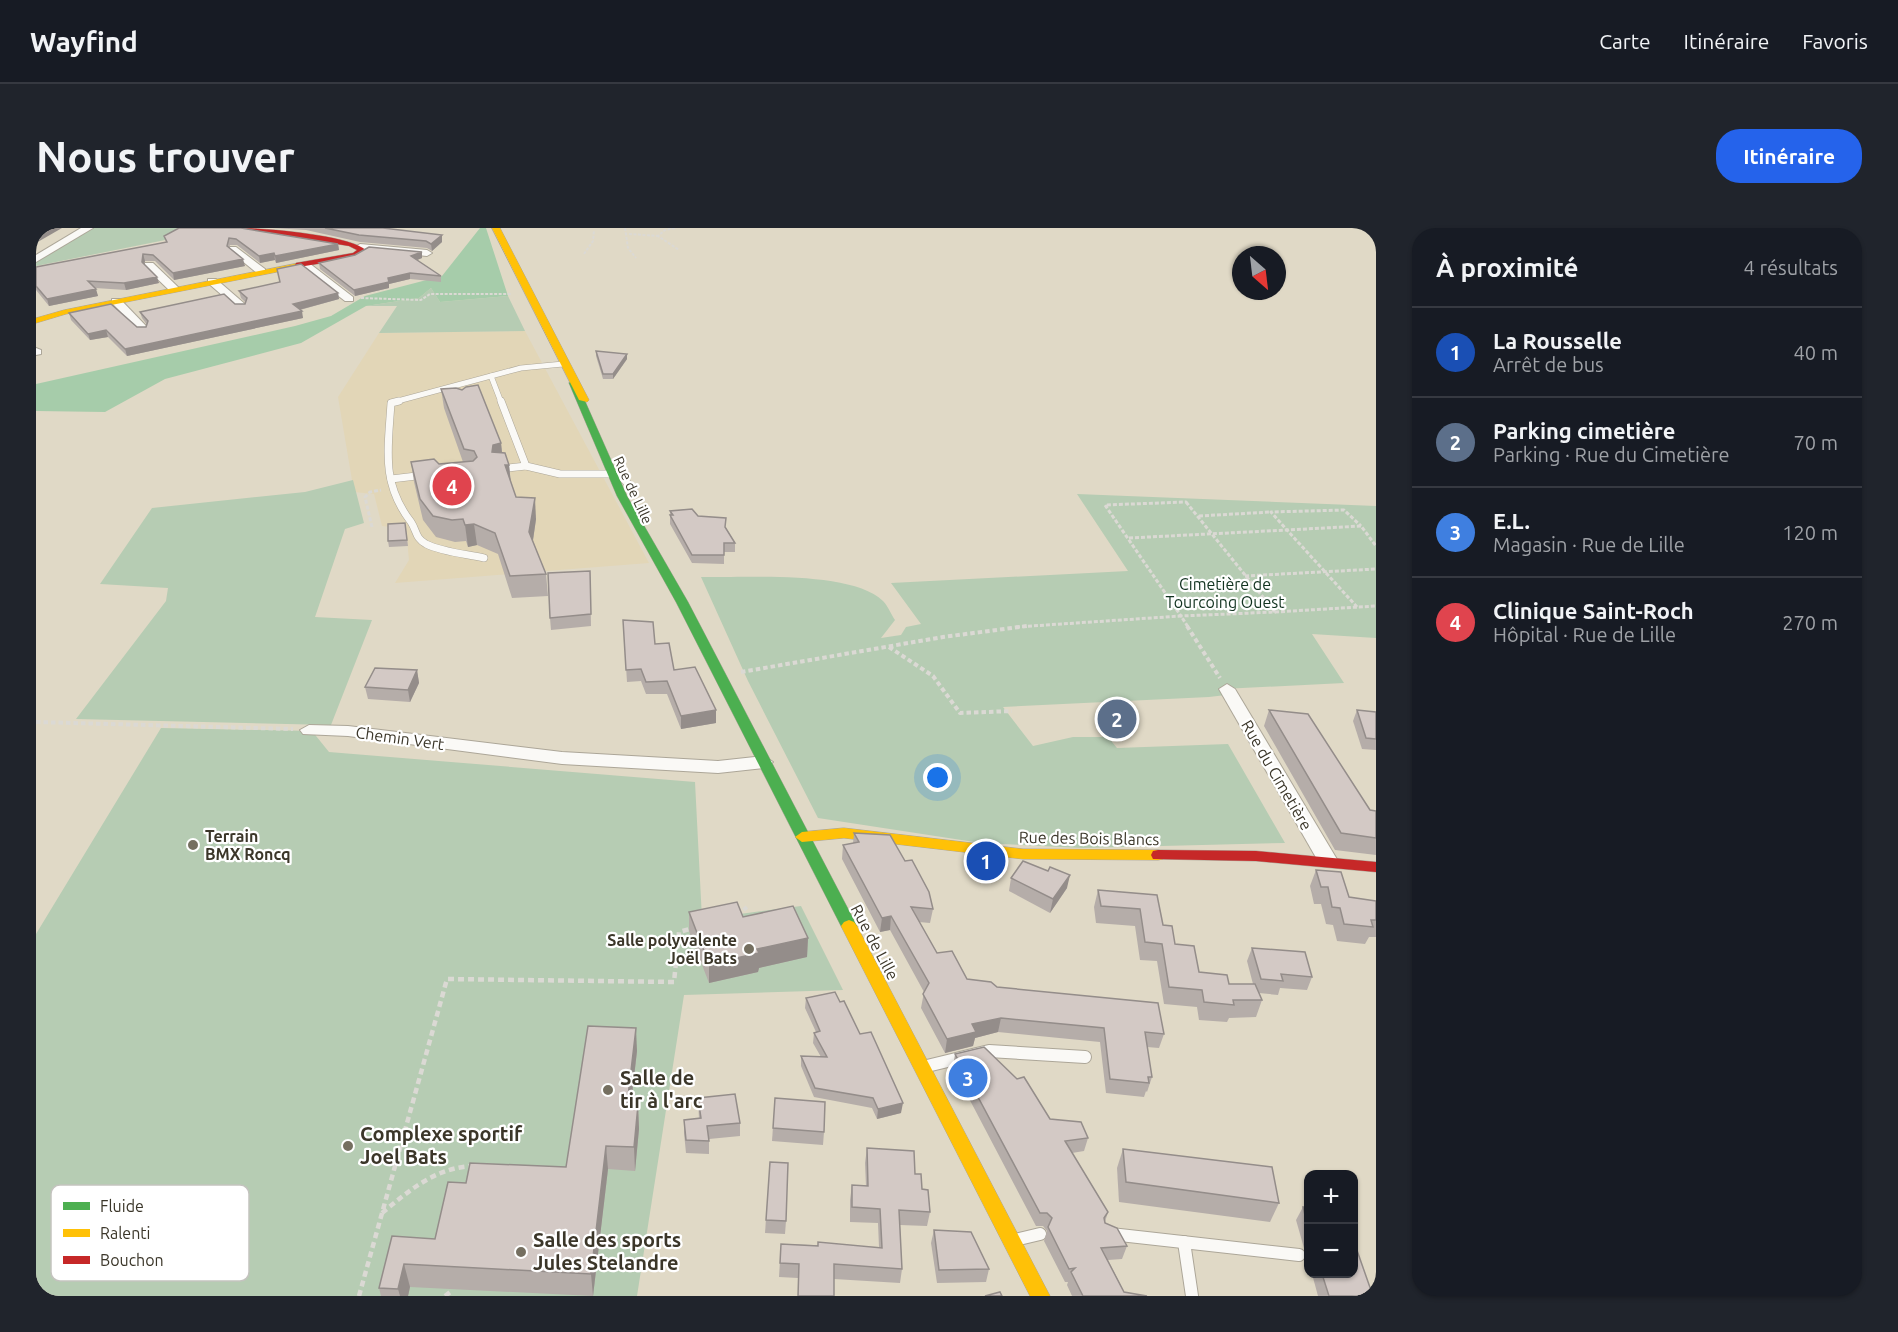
<!DOCTYPE html>
<html lang="fr">
<head>
<meta charset="utf-8">
<style>
	body { margin:0; font-family:Ubuntu,sans-serif; background:#20242c; color:#f1f3f6 }
	.controls { position:absolute; right:18px; bottom:18px; display:grid; overflow:hidden; border-radius:12px; box-shadow:0 2px 4px #0004 }
	.controls button { width:54px; height:54px; display:grid; place-items:center; padding:0; border:0; border-bottom:2px solid #363941; background:#171b24; color:#f1f3f6; font:30px sans-serif }
	.compass { position:absolute; left:1196px; top:18px; width:54px; height:54px; border-radius:50%; background:#171b24; box-shadow:0 2px 4px #0004; rotate:152deg }
	.you { position:absolute; left:902px; top:550px; width:21px; height:21px; margin:-15px; border:4px solid #fff; border-radius:50%; background:#1a73e8; box-shadow:0 0 0 9px #1a73e833 }
	.badge { display:grid; place-items:center; width:39px; height:39px; border-radius:50%; background:#2563eb; color:#fff; font-size:20px; font-weight:700 }
	.pin { position:absolute; translate:-50% -50%; border:3px solid #fff; box-shadow:0 2px 6px #0006 }
	.list { margin:0; padding:0; list-style:none }
	h2 { display:flex; justify-content:space-between; align-items:center; height:78px; margin:0; padding:0 24px; font-size:26px }
	h2 small { font-size:20px; font-weight:400; color:#9ea1a6 }
	.list li { display:grid; grid-template-columns:39px 1fr auto; gap:18px; align-items:center; box-sizing:border-box; height:90px; padding:0 24px; border-top:2px solid #363941 }
	.list b { display:block; font-size:22px; white-space:nowrap }
	.list p { margin:0; font-size:20px; white-space:nowrap; color:#9ea1a6 }
	.list em { font-size:20px; font-style:normal; color:#9ea1a6 }
	.map { position:relative; flex:none; width:1340px; height:1068px; overflow:hidden; border-radius:24px }
	header { display:flex; align-items:center; gap:36px; box-sizing:border-box; height:84px; padding:0 30px; background:#171b24; border-bottom:2px solid #363941 }
	header strong { font-size:28px }
	nav { display:flex; gap:33px; margin-inline-start:auto; font-size:21px }
	.intro { display:flex; align-items:center; justify-content:space-between; box-sizing:border-box; height:144px; padding:0 36px }
	h1 { margin:0; font-size:42px }
	.button { padding:15px 27px; border-radius:24px; background:#2563eb; color:#fff; font-size:21px; font-weight:700 }
	main { display:flex; gap:36px; padding:0 36px }
	aside { flex:1; background:#171b24; border-radius:24px; box-shadow:0 2px 4px #0004 }
	.map>svg:first-child { display:block }
</style>
</head>
<body>
<header>
<strong>Wayfind</strong>
<nav><a>Carte</a><a>Itinéraire</a><a>Favoris</a></nav>
</header>
<div class="intro"><h1>Nous trouver</h1><a class="button">Itinéraire</a></div>
<main>
<div class="map">
<svg width="1340" height="1068" viewBox="0 0 1340 1068">
	<rect width="100%" height="100%" fill="#e0d9c6"/>
	<polygon fill="#e2d6b7" points="489,103 613,335 359,355 373,332 370,301 346,298 338,266 318,264 302,169 343,105"/>
	<g fill="#b6ccb3">
		<polygon points="57,0 189,0 0,38 0,34"/>
		<polygon points="395,60 404,74 472,68 489,103 343,105 361,78 330,78 383,70"/>
		<polygon points="317,252 328,295 309,301 279,389 336,392 295,497 40,491 130,373 132,360 64,356 116,280 269,264"/>
		<path d="M1041,266L1340,278V410L1276,406L1308,455L1186,461L1190,467L1173,469L967,479L997,518L1037,509H1072L1081,520L1192,516L1249,615L1046,620L945,615L782,590L712,453L665,349C709,350 815,342 847,373C852,378 855,386 859,392L845,410L865,407L870,399L885,396L855,355L1092,343Z"/>
		<polygon points="125,500 276,503 293,524 659,554 666,691 765,678 807,762 648,767 601,1068 0,1068 0,706"/>
	</g>
	<polygon fill="#a6ccaa" points="444,0 450,0 472,68 404,74 395,60 383,70 330,78 265,115 129,151 69,184 0,183 0,156 259,98 295,88 329,68 406,48"/>
	<g fill="none" stroke-linecap="round" stroke-linejoin="round">
		<g stroke="#aca698" stroke-width="6">
			<g id="lane-far2">
				<polyline points="455,148 465,174"/>
				<polyline points="358,174 485,140 527,136"/>
			</g>
		</g>
		<g stroke="#aca698" stroke-width="8">
			<g id="lane-far1">
				<path d="M363,173L355,175C352,222 345,255 375,294C381,303 379,310 390,316C406,324 430,326 448,330"/>
				<polyline points="465,173 490,238 524,246 583,246 597,261"/>
				<polyline points="463,241 490,238"/>
				<polyline points="355,251 389,247"/>
			</g>
		</g>
		<g stroke="#aca698" stroke-width="14">
			<g id="lane">
				<polyline points="891,838 953,823 1049,829"/>
				<polyline points="1075,1006 1263,1027"/>
				<polyline points="983,1011 1004,1006"/>
				<polyline points="1148,1014 1156,1068"/>
			</g>
		</g>
		<g stroke="#aca698" stroke-width="2">
			<g id="street">
				<polygon points="45,0 57,0 0,34 0,27"/>
				<polygon points="324,16 391,22 396,25 391,28 321,21 319,19"/>
				<polygon points="194,19 200,19 229,41 229,45 221,45 194,23"/>
				<polygon points="109,35 117,35 142,59 142,63 134,63 109,39"/>
				<polygon points="265,35 273,35 317,69 317,73 309,73 265,39"/>
				<polygon points="172,51 180,51 210,77 210,81 202,81 172,55"/>
				<polygon points="76,71 84,71 112,100 112,104 104,104 76,75"/>
				<polygon points="0,120 5,122 5,126 0,127"/>
				<polygon points="1191,456 1199,461 1302,633 1299,638 1285,638 1282,633 1183,461"/>
				<polygon points="273,497 312,498 526,524 682,533 728,528 737,534 728,540 682,545 526,536 312,508 267,506 264,502"/>
			</g>
		</g>
		<g stroke="#aca698" stroke-width="1">
			<polygon id="fast" points="537,152 541,155 591,268 652,374 821,698 818,702 808,702 805,698 640,374 581,268 533,155"/>
		</g>
		<g stroke="#aca698" stroke-width="1">
			<g id="slow">
				<polygon points="456,0 464,0 553,172 551,174 543,172"/>
				<polygon points="263,35 267,37 266,39 30,86 0,95 0,90 28,82"/>
				<polygon points="808,600 987,621 1122,622 1127,623 1129,627 1127,631 1122,632 987,631 808,610 766,614 759,609 766,604"/>
				<polygon points="813,692 818,694 821,698 1014,1068 994,1068 805,698 808,694"/>
			</g>
		</g>
		<g stroke="#aca698" stroke-width="1">
			<g id="jam">
				<path d="M202,0C228,0 312,7 330,22L322,29L263,39L259,37L260,35L317,25L321,22L313,18Z"/>
				<polygon points="1122,622 1220,623 1340,634 1340,644 1220,633 1117,631 1115,627 1117,623"/>
			</g>
		</g>
		<g stroke="#dbd9d4" stroke-width="2" stroke-dasharray="3 1.5" stroke-linecap="butt">
			<polyline points="589,0 592,20 600,30"/>
			<polyline points="639,0 629,2 622,8 643,22"/>
			<polyline points="593,6 622,8"/>
			<polyline points="548,26 557,13 558,2"/>
			<polyline points="325,70 385,72 394,66 475,66"/>
		</g>
		<g stroke="#dbd9d4" stroke-width="3" stroke-dasharray="4 2" stroke-linecap="butt">
			<polygon points="1150,274 1239,384 1145,388 1069,277"/>
			<polyline points="1163,288 1235,284"/>
			<polyline points="336,299 329,269 334,264 345,262"/>
			<polyline points="1093,310 1251,302 1235,284 1308,282 1325,298"/>
			<polyline points="1209,348 1340,341"/>
			<polyline points="1321,379 1251,302 1325,298 1340,318"/>
			<polyline points="1239,384 1340,378"/>
			<polyline points="980,399 1145,388 1152,399"/>
		</g>
		<g stroke="#dbd9d4" stroke-width="4" stroke-dasharray="4.5 3" stroke-linecap="butt">
			<polyline points="1151,398 1184,450"/>
			<polyline points="853,419 897,448 924,485 976,483"/>
			<polyline points="705,444 907,409 991,398"/>
			<polyline points="0,494 257,501"/>
			<polyline points="702,687 712,678"/>
		</g>
		<g stroke="#dbd9d4" stroke-width="4.5" stroke-dasharray="6 4" stroke-linecap="butt">
			<path d="M346,985C374,962 400,939 438,938"/>
			<polyline points="323,1068 411,751 638,754 643,704 657,700"/>
			<polyline points="409,1068 417,1062"/>
		</g>
		<use href="#lane-far2" stroke="#faf9f6" stroke-width="5"/>
		<use href="#lane-far1" stroke="#faf9f6" stroke-width="7"/>
		<use href="#lane" stroke="#faf9f6" stroke-width="12"/>
		<use href="#street" fill="#faf9f6" fill-rule="evenodd"/>
		<use href="#fast" fill="#4caf50" fill-rule="evenodd"/>
		<use href="#slow" fill="#ffc107" fill-rule="evenodd"/>
		<use href="#jam" fill="#c62828" fill-rule="evenodd"/>
	</g>
	<g fill="#b5ada9">
		<polygon points="143,0 302,16 303,22 240,35 239,32 224,35 201,17 194,17 193,20 209,38 138,52 119,33 109,33 108,36 123,55 90,62 59,60 62,68 13,78 0,62 0,39 130,14 128,8"/>
		<polygon points="236,0 347,0 406,14 396,23 391,20 324,14 270,2"/>
		<polygon points="386,24 386,30 381,32 405,48 405,54 374,51 353,56 353,60 319,68 284,41 283,35"/>
		<polygon points="203,63 302,65 303,71 264,82 267,90 91,128 72,109 54,112 35,92 33,85 101,99 110,99 111,97 106,90 104,84 199,76 209,76 209,74 205,70"/>
		<polygon points="560,123 591,126 591,131 577,151 567,151 560,128"/>
		<polygon points="405,161 465,215 466,225 473,237 475,255 480,269 500,291 497,313 510,346 512,368 476,370 462,326 441,317 432,319 430,313 419,314 400,309 387,292 378,254 375,234 403,236 427,234 408,180"/>
		<polygon points="634,283 662,288 690,300 699,315 699,324 688,324 688,336 656,335 634,296"/>
		<polygon points="369,295 372,318 353,319 352,313"/>
		<polygon points="554,343 555,398 515,402 514,390"/>
		<polygon points="587,392 619,416 638,442 680,495 645,501 631,466 610,466 605,453 591,454"/>
		<polygon points="381,442 383,455 374,474 332,471 329,459"/>
		<polygon points="1233,482 1334,582 1340,583 1340,627 1299,622 1228,498"/>
		<polygon points="1321,482 1340,484 1340,522 1326,521 1317,493"/>
		<polygon points="818,605 897,681 894,695 883,694 901,725 931,751 1128,806 1123,820 1111,819 1116,849 1111,864 1110,863 1108,869 1070,865 1064,814 962,804 939,810 937,818 909,825 885,780 888,764 854,702 844,704 806,631 807,617 817,615"/>
		<polygon points="1280,642 1313,669 1340,673 1340,709 1333,709 1329,716 1301,713 1297,697 1290,696 1285,676 1278,676 1274,658"/>
		<polygon points="975,650 1031,660 1014,685 973,663"/>
		<polygon points="1062,662 1121,667 1127,697 1139,716 1163,744 1193,756 1217,756 1211,733 1216,720 1276,749 1271,762 1244,760 1242,767 1223,765 1226,772 1220,789 1193,790 1191,794 1163,792 1161,779 1128,776 1121,733 1104,732 1099,698 1060,695 1058,679"/>
		<polygon points="653,684 707,689 772,710 771,729 723,740 722,744 673,755 653,703"/>
		<polygon points="770,770 804,774 824,806 865,885 841,891 836,880 778,869 765,838 765,828 785,829 777,815 778,805 780,804 769,780"/>
		<polygon points="601,823 595,877 602,877 603,901 599,943 572,941 557,1068 374,1059 372,1068 345,1068 343,1060 356,1008 399,1011 530,939"/>
		<polygon points="919,826 1014,891 1052,910 1048,923 1036,925 1072,984 1069,994 1091,1018 1086,1031 1072,1032 1088,1064 1111,1068 1036,1068 1031,1057 1032,1054 1029,1054 1008,1013 1011,1003 1007,998 1000,998 917,840"/>
		<polygon points="662,870 704,895 704,908 673,911 673,926 650,925 648,905 648,892 663,891"/>
		<polygon points="739,870 788,904 787,917 736,913"/>
		<polygon points="831,920 879,946 886,961 894,984 891,998 864,997 866,1041 864,1055 798,1051 798,1068 762,1068 762,1050 743,1049 745,1016 843,1019 842,995 814,994 814,972 816,957 830,958 829,935"/>
		<polygon points="1087,921 1243,975 1234,994 1083,974 1081,940"/>
		<polygon points="734,934 750,993 749,1006 729,1005"/>
		<polygon points="1267,979 1272,979 1272,1034 1260,992"/>
		<polygon points="898,1002 953,1041 950,1054 901,1055 895,1015"/>
		<polygon points="1276,1046 1317,1046 1337,1068 1282,1068"/>
	</g>
	<g fill="#948d8a">
		<polygon points="17,0 26,0 0,15 0,9"/>
		<polygon points="406,7 406,14 396,23 395,16"/>
		<polygon points="302,16 303,22 240,35 239,28"/>
		<polygon points="386,24 386,30 376,34 375,28"/>
		<polygon points="238,25 239,32 224,35 223,28"/>
		<polygon points="107,26 109,33 107,41 106,34"/>
		<polygon points="207,31 209,38 138,52 137,45"/>
		<polygon points="374,45 374,51 353,56 352,50"/>
		<polygon points="121,49 123,55 90,62 88,55"/>
		<polygon points="353,54 353,60 319,68 318,62"/>
		<polygon points="60,61 62,68 13,78 11,71"/>
		<polygon points="302,65 303,71 259,83 257,76"/>
		<polygon points="266,83 267,90 91,128 89,121"/>
		<polygon points="70,102 72,109 54,112 52,106"/>
		<polygon points="591,126 591,131 577,151 577,146"/>
		<polygon points="465,215 467,235 456,224 457,217"/>
		<polygon points="469,237 473,237 475,257"/>
		<polygon points="499,270 500,291 495,325 493,304"/>
		<polygon points="438,296 441,317 432,319 429,297"/>
		<polygon points="381,442 383,455 374,474 372,462"/>
		<polygon points="680,482 680,495 645,501 645,488"/>
		<polygon points="1034,647 1031,660 1014,685 1017,671"/>
		<polygon points="855,688 854,702 844,704 846,690"/>
		<polygon points="772,710 771,729 723,740 722,744 673,755 673,736 721,721"/>
		<polygon points="965,790 962,804 939,810 937,818 909,825 911,811 936,796"/>
		<polygon points="600,800 601,823 592,900 591,877"/>
		<polygon points="867,875 865,885 841,891 842,881"/>
		<polygon points="602,877 603,901 599,943 598,919"/>
		<polygon points="570,918 572,941 557,1068 555,1046"/>
		<polygon points="368,1036 374,1059 372,1068 364,1068 362,1061"/>
	</g>
	<g fill="#d3c9c5" stroke="#948d8a" stroke-width="1.5">
		<polygon points="0,0 17,0 0,9"/>
		<polygon points="143,0 205,0 302,16 239,28 238,25 223,28 200,11 193,10 191,18 207,31 137,45 117,27 107,26 106,34 121,49 88,55 52,53 60,61 11,71 0,58 0,39 131,14 128,8"/>
		<polygon points="289,0 347,0 406,7 395,16 390,13 323,7"/>
		<polygon points="333,19 386,24 375,28 405,48 374,45 352,50 353,54 318,62 283,35 319,27"/>
		<polygon points="265,36 302,65 257,76 266,83 89,121 70,102 52,106 33,85 75,76 101,99 110,99 112,93 104,84 188,66 199,76 209,76 211,70 203,63 244,54 241,41"/>
		<polygon points="560,123 591,126 577,146 567,146"/>
		<polygon points="442,157 465,215 457,217 456,224 469,225 473,237 469,237 480,269 499,270 493,304 510,346 474,348 459,305 438,296 429,297 427,291 416,292 397,288 384,271 375,234 398,231 403,236 437,233 441,229 438,223 428,221 405,161 420,160 426,162 430,159"/>
		<polygon points="656,281 662,288 690,290 689,299 699,315 688,315 688,327 656,327 634,287 637,287 634,283"/>
		<polygon points="369,295 371,312 352,313 352,296"/>
		<polygon points="554,343 555,386 514,390 512,345"/>
		<polygon points="587,392 617,394 619,416 633,415 638,442 659,439 680,482 645,488 631,453 610,454 605,441 590,442"/>
		<polygon points="339,440 381,442 372,462 329,459"/>
		<polygon points="1233,482 1272,486 1334,582 1340,583 1340,610 1305,605"/>
		<polygon points="1321,482 1340,484 1340,511 1330,510"/>
		<polygon points="818,605 854,607 869,633 876,632 893,664 897,681 875,679 901,725 916,723 931,751 955,754 961,759 1122,775 1128,806 1109,804 1116,849 1112,849 1113,855 1074,851 1068,800 965,790 936,796 940,804 911,811 887,766 893,755 855,688 846,690 807,617 823,614"/>
		<polygon points="987,633 1012,643 1014,639 1034,647 1017,671 975,650"/>
		<polygon points="1280,642 1305,644 1313,669 1340,673 1340,692 1335,692 1337,699 1308,696 1304,680 1296,679 1292,659 1285,659"/>
		<polygon points="1062,662 1121,667 1127,697 1136,698 1139,716 1158,718 1163,744 1191,747 1193,756 1219,756 1226,772 1197,772 1198,777 1168,774 1166,762 1133,759 1126,716 1109,714 1104,681 1065,678"/>
		<polygon points="701,674 707,689 757,678 772,710 721,721 723,725 673,736 653,684"/>
		<polygon points="1216,720 1269,724 1276,749 1245,746 1247,753 1225,751"/>
		<polygon points="799,764 804,774 808,773 824,806 835,804 867,875 842,881 837,870 779,860 765,828 791,829 778,805 784,803 770,770"/>
		<polygon points="552,798 600,800 591,877 602,877 598,919 570,918 555,1046 368,1036 362,1061 343,1060 356,1008 399,1011 412,954 430,955 434,935 530,939"/>
		<polygon points="948,819 981,851 988,849 1014,891 1045,894 1052,910 1029,913 1072,984 1068,990 1069,995 1081,1000 1091,1018 1065,1020 1088,1064 1111,1068 1047,1068 1035,1044 1039,1040 1033,1041 1012,999 1016,990 1011,985 1004,985 919,826"/>
		<polygon points="699,866 704,895 671,898 673,913 650,912 648,892 665,890 662,870"/>
		<polygon points="739,870 789,874 788,904 737,900"/>
		<polygon points="831,920 878,923 879,946 885,946 886,961 892,962 894,984 863,982 866,1041 798,1036 798,1068 762,1068 763,1036 744,1035 745,1016 782,1018 782,1014 846,1020 844,981 816,979 816,957 832,958"/>
		<polygon points="1087,921 1236,939 1243,975 1090,954"/>
		<polygon points="734,934 752,935 750,993 730,992"/>
		<polygon points="1267,979 1272,979 1272,999"/>
		<polygon points="898,1002 935,1004 953,1041 903,1042"/>
		<polygon points="1317,1011 1337,1068 1293,1068 1286,1046 1317,1046"/>
		<polygon points="964,1064 966,1068 949,1068"/>
	</g>
	<g fill="#756f60" stroke="#fff" stroke-width="2">
		<circle cx="157" cy="617" r="6"/>
		<circle cx="713" cy="721" r="6"/>
		<circle cx="572" cy="862" r="6"/>
		<circle cx="312" cy="918" r="6"/>
		<circle cx="485" cy="1024" r="6"/>
	</g>
	<g text-anchor="middle" stroke-width="4.5" stroke-linejoin="round" paint-order="stroke">
		<g font-size="14" fill="#3b3629" stroke="#fff">
			<text transform="translate(597 262) rotate(65)" y="5">Rue de Lille</text>
		</g>
		<g font-size="16" fill="#123320" stroke="#fff">
			<text x="1189" y="362">Cimetière de<tspan x="1189" dy="18">Tourcoing Ouest</tspan></text>
		</g>
		<g font-size="16" fill="#3b3629" stroke="#fff">
			<text transform="translate(364 510) rotate(8)" y="6">Chemin Vert</text>
			<text transform="translate(1241 547) rotate(60)" y="6">Rue du Cimetière</text>
			<text transform="translate(1053 610) rotate(1)" y="6">Rue des Bois Blancs</text>
			<text transform="translate(839 714) rotate(62)" y="6">Rue de Lille</text>
		</g>
		<g font-size="16" font-weight="bold" fill="#3b3629" stroke="#fff" text-anchor="start">
			<text x="169" y="614">Terrain<tspan x="169" dy="18">BMX Roncq</tspan></text>
			<text x="701" y="718" text-anchor="end">Salle polyvalente<tspan x="701" dy="18">Joël Bats</tspan></text>
		</g>
		<g font-size="20" font-weight="bold" fill="#3b3629" stroke="#fff" text-anchor="start">
			<text x="584" y="857">Salle de<tspan x="584" dy="23">tir à l'arc</tspan></text>
			<text x="324" y="913">Complexe sportif<tspan x="324" dy="23">Joel Bats</tspan></text>
			<text x="497" y="1019">Salle des sports<tspan x="497" dy="23">Jules Stelandre</tspan></text>
		</g>
	</g>
	<rect x="15" y="957" width="198" height="96" rx="9" fill="#fff" stroke="#c4c3bf" stroke-width="1.5"/>
	<rect x="27" y="974" width="27" height="8" fill="#4caf50"/>
	<rect x="27" y="1001" width="27" height="8" fill="#ffc107"/>
	<rect x="27" y="1028" width="27" height="8" fill="#c62828"/>
	<g font-size="16" fill="#3b3629">
		<text x="64" y="984">Fluide</text>
		<text x="64" y="1011">Ralenti</text>
		<text x="64" y="1038">Bouchon</text>
	</g>
</svg>
<div class="controls">
<button>+</button>
<button>−</button>
</div>
<svg class="compass" viewBox="-18 -18 36 36"><path d="M0-13l5 13h-10z" fill="#e53935"/><path d="M0 13l5-13h-10z" fill="#9ea1a6"/></svg>
<div class="you"></div>
<div class="pin badge" style="left:950px;top:633px;background:#1a4fb4">1</div>
<div class="pin badge" style="left:1081px;top:491px;background:#5c6f8a">2</div>
<div class="pin badge" style="left:932px;top:850px;background:#3f7fe0">3</div>
<div class="pin badge" style="left:416px;top:258px;background:#e0444e">4</div>
</div>
<aside>
<h2>À proximité<small>4 résultats</small></h2>
<ul class="list">
<li><span class="badge" style="background:#1a4fb4">1</span><div><b>La Rousselle</b><p>Arrêt de bus</p></div><em>40 m</em></li>
<li><span class="badge" style="background:#5c6f8a">2</span><div><b>Parking cimetière</b><p>Parking · Rue du Cimetière</p></div><em>70 m</em></li>
<li><span class="badge" style="background:#3f7fe0">3</span><div><b>E.L.</b><p>Magasin · Rue de Lille</p></div><em>120 m</em></li>
<li><span class="badge" style="background:#e0444e">4</span><div><b>Clinique Saint-Roch</b><p>Hôpital · Rue de Lille</p></div><em>270 m</em></li>
</ul>
</aside>
</main>
</body>
</html>
